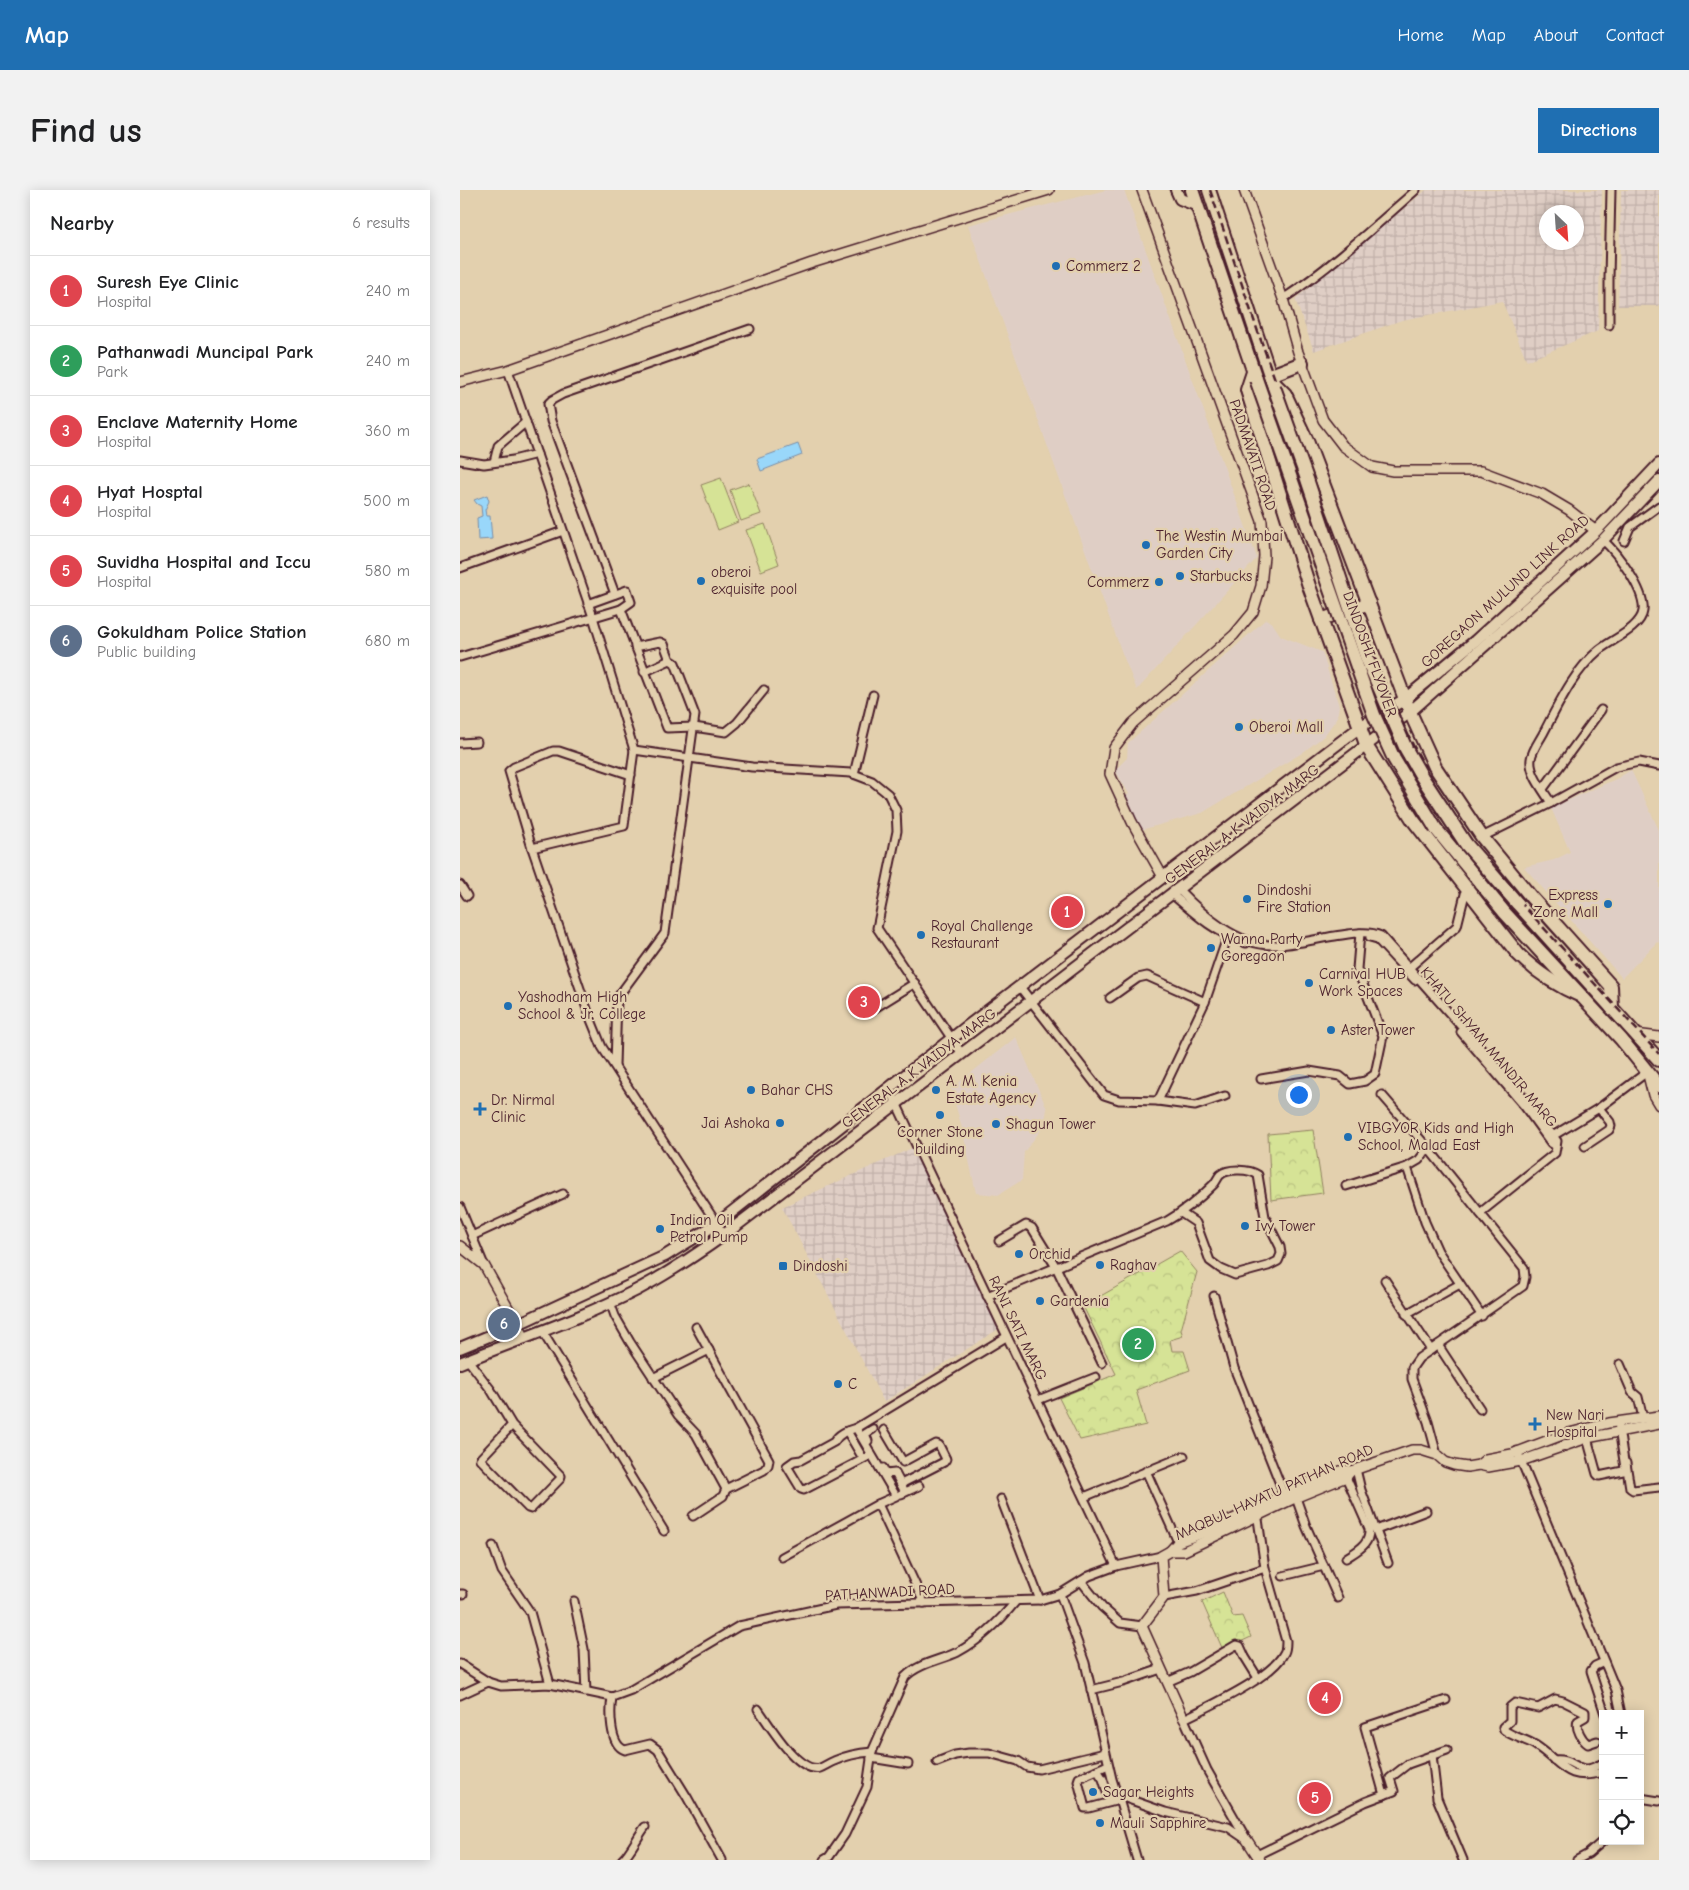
<!DOCTYPE html>
<html lang="en">
<head>
<meta charset="utf-8">
<style>
	body { margin:0; font-family:"Comic Neue",sans-serif; background:#f2f2f2; color:#202124 }
	.controls { position:absolute; right:15px; bottom:15px; display:grid; overflow:hidden; border-radius:0px; box-shadow:0 2px 12px #0003 }
	.controls button { width:45px; height:45px; display:grid; place-items:center; padding:0; border:0; border-bottom:1px solid #e0e0e0; background:#fff; color:#202124; font:25px sans-serif }
	.compass { position:absolute; left:1079px; top:15px; width:45px; height:45px; border-radius:50%; background:#fff; box-shadow:0 2px 12px #0003; rotate:155deg }
	.you { position:absolute; left:838px; top:904px; width:18px; height:18px; margin:-12px; border:4px solid #fff; border-radius:50%; background:#1a73e8; box-shadow:0 0 0 8px #1a73e833 }
	.badge { display:grid; place-items:center; width:32px; height:32px; border-radius:50%; background:#1f6fb2; color:#fff; font-size:16px; font-weight:700 }
	.pin { position:absolute; translate:-50% -50%; border:2px solid #fff; box-shadow:0 1px 5px #0006 }
	.list { margin:0; padding:0; list-style:none }
	h2 { display:flex; justify-content:space-between; align-items:center; height:65px; margin:0; padding:0 20px; font-size:21px }
	h2 small { font-size:16px; font-weight:400; color:#757577 }
	.list li { display:grid; grid-template-columns:32px 1fr auto; gap:15px; align-items:center; box-sizing:border-box; height:70px; padding:0 20px; border-top:1px solid #e0e0e0 }
	.list b { display:block; font-size:19px; white-space:nowrap }
	.list p { margin:0; font-size:16px; white-space:nowrap; color:#757577 }
	.list em { font-size:16px; font-style:normal; color:#757577 }
	.icon { flex:none; width:28px; height:28px; fill:none; stroke:currentColor; stroke-width:2; stroke-linecap:round; stroke-linejoin:round }
	.map { position:relative; flex:none; width:1199px; height:1670px; overflow:hidden; border-radius:0px }
	header { display:flex; align-items:center; gap:30px; box-sizing:border-box; height:70px; padding:0 25px; background:#1f6fb2; color:#fff }
	header strong { font-size:24px }
	nav { display:flex; gap:28px; margin-inline-start:auto; font-size:18px }
	.intro { display:flex; align-items:center; justify-content:space-between; box-sizing:border-box; height:120px; padding:0 30px }
	h1 { margin:0; font-size:35px }
	.button { padding:12px 22px; border-radius:0px; background:#1f6fb2; color:#fff; font-size:18px; font-weight:700 }
	main { display:flex; gap:30px; padding:0 30px }
	aside { flex:1; background:#fff; border-radius:0px; box-shadow:0 2px 12px #0003 }
	.map>svg:first-child { display:block }
</style>
</head>
<body>
<header>
<strong>Map</strong>
<nav><a>Home</a><a>Map</a><a>About</a><a>Contact</a></nav>
</header>
<div class="intro"><h1>Find us</h1><a class="button">Directions</a></div>
<main>
<aside>
<h2>Nearby<small>6 results</small></h2>
<ul class="list">
<li><span class="badge" style="background:#e0444e">1</span><div><b>Suresh Eye Clinic</b><p>Hospital</p></div><em>240 m</em></li>
<li><span class="badge" style="background:#2e9e5b">2</span><div><b>Pathanwadi Muncipal Park</b><p>Park</p></div><em>240 m</em></li>
<li><span class="badge" style="background:#e0444e">3</span><div><b>Enclave Maternity Home</b><p>Hospital</p></div><em>360 m</em></li>
<li><span class="badge" style="background:#e0444e">4</span><div><b>Hyat Hosptal</b><p>Hospital</p></div><em>500 m</em></li>
<li><span class="badge" style="background:#e0444e">5</span><div><b>Suvidha Hospital and Iccu</b><p>Hospital</p></div><em>580 m</em></li>
<li><span class="badge" style="background:#5c6f8a">6</span><div><b>Gokuldham Police Station</b><p>Public building</p></div><em>680 m</em></li>
</ul>
</aside>
<div class="map">
<svg width="1199" height="1670" viewBox="0 0 1199 1670">
	<defs>
		<pattern id="industrial-grid" width="8" height="8" patternUnits="userSpaceOnUse" patternTransform="scale(1.25)"><rect width="8" height="8" fill="#dfcec5"/><path d="M0 4h8M4 0v8" fill="none" stroke="#c1b0a9"/></pattern>
		<pattern id="forest-crowns" width="20" height="18" patternUnits="userSpaceOnUse" patternTransform="scale(1.25)"><rect width="20" height="18" fill="#d6e396"/><path d="M2 6a3 3 0 1 1 6 0M12 15a3 3 0 1 1 6 0" fill="none" stroke="#b9c281"/></pattern>
	</defs>
	<rect width="100%" height="100%" fill="#e3d0ae"/>
	<filter id="ink" filterUnits="userSpaceOnUse"><feTurbulence type="fractalNoise" baseFrequency=".02" numOctaves="2"/><feDisplacementMap in="SourceGraphic" scale="10" xChannelSelector="R" yChannelSelector="G"/><feConvolveMatrix kernelMatrix="1 2 1 2 8 2 1 2 1" color-interpolation-filters="sRGB"/></filter>
	<g filter="url(#ink)">
		<g fill="#dfcec5">
			<polygon points="646,0 664,0 797,368 677,500 662,463 508,35"/>
			<polygon points="806,429 813,434 821,446 862,462 879,516 877,528 864,546 842,563 742,623 681,640 663,617 660,609 669,604 655,580 667,568 668,553"/>
			<polygon points="1171,580 1199,640 1199,753 1197,752 1162,788 1064,677 1094,670 1110,662 1091,618 1158,588"/>
			<polygon points="556,847 587,919 584,936 564,962 562,990 538,1005 516,1003 502,938 491,899"/>
		</g>
		<g fill="url(#industrial-grid)" fill-rule="evenodd">
			<path d="M966,0H1142L1138,141L1067,171L1042,111L942,130L854,161L835,109ZM1116,22V52H1086V22Z"/>
			<polygon points="1161,0 1199,0 1199,116 1158,116"/>
			<polygon points="452,958 540,1138 424,1212 322,1017"/>
		</g>
		<g fill="url(#forest-crowns)" stroke="#908160">
			<polygon points="853,940 863,1003 811,1010 808,944"/>
			<polygon points="720,1061 737,1082 721,1140 723,1146 710,1150 712,1161 724,1161 730,1180 676,1200 686,1235 620,1250 599,1208 656,1184 623,1116"/>
			<polygon points="763,1402 773,1427 782,1426 791,1447 763,1460 742,1412"/>
		</g>
		<g fill="#d6e396" stroke="#908160">
			<polygon points="261,288 278,332 258,340 241,295"/>
			<polygon points="289,293 301,324 281,331 270,300"/>
			<polygon points="305,334 319,374 301,381 286,340"/>
		</g>
		<g fill="#99d7fa" stroke="#798da7">
			<polygon points="338,254 342,265 301,281 297,269"/>
			<polygon points="27,305 29,311 25,320 26,326 30,326 32,349 18,350 17,328 22,326 21,316 17,314 14,310"/>
		</g>
		<g fill="none" stroke-linecap="round" stroke-linejoin="round">
			<g stroke="#4a1f2b" stroke-width="11">
				<g id="minor">
					<path d="M823,109C871,77 913,38 956,0"/>
					<polyline points="1149,135 1149,88 1151,0"/>
					<polyline points="48,180 133,427 174,560 164,636 72,658"/>
					<polyline points="0,270 24,274 53,270 77,264"/>
					<polyline points="34,272 38,256 66,232"/>
					<polyline points="1164,351 1170,337 1199,316"/>
					<polyline points="0,378 103,341"/>
					<polyline points="155,404 91,231 88,214 92,210 103,204 290,139"/>
					<polyline points="161,419 207,538 234,537 266,542 277,533 304,500"/>
					<polyline points="0,467 161,419 171,412 167,400 128,414"/>
					<polyline points="184,482 210,470"/>
					<polyline points="0,553 17,552"/>
					<polyline points="174,560 292,577 391,583 412,591 428,604 436,620 437,641 417,738 502,864"/>
					<polyline points="394,584 413,505"/>
					<polyline points="171,585 99,561 93,561 54,577 49,581 72,658 129,825 142,857 264,1045"/>
					<polyline points="1083,599 1141,520"/>
					<path d="M1091,613C1084,601 1069,584 1071,569C1072,560 1080,550 1084,542C1099,513 1114,481 1139,460C1151,450 1181,438 1183,421C1186,401 1157,363 1143,350"/>
					<polyline points="1022,647 1091,613 1156,577 1179,572 1199,576"/>
					<polyline points="0,695 7,706"/>
					<path d="M719,700C743,725 777,756 814,755C834,755 855,749 875,746C890,744 907,740 921,746L1069,913L1097,951L1095,963L1020,1023"/>
					<path d="M713,705C736,725 756,743 786,753"/>
					<polyline points="910,747 917,749 955,790"/>
					<polyline points="950,777 997,736 1006,700"/>
					<polyline points="560,797 644,905 659,910 698,911 735,916 765,906"/>
					<polyline points="650,808 678,788 687,786 745,812"/>
					<polyline points="410,821 455,793"/>
					<polyline points="1001,842 1065,917 1091,953 1096,956"/>
					<polyline points="155,876 157,808 205,743 235,525 215,473 210,470 204,454 200,452 175,457"/>
					<polyline points="801,889 849,881 880,886 890,894 905,891 915,884 923,846 897,779 900,743"/>
					<polyline points="429,898 656,1376"/>
					<polyline points="922,905 968,958 1064,1078 1065,1087 1063,1096 959,1168 952,1178 952,1189 968,1232 977,1265"/>
					<polyline points="698,911 745,812 768,745"/>
					<polyline points="1139,918 1187,882"/>
					<polyline points="1091,947 1139,918 1150,932 1151,936 1149,940 1125,956"/>
					<polyline points="947,977 965,1032 978,1061 1022,1126"/>
					<polyline points="886,996 947,977 959,970 968,958"/>
					<polyline points="0,1017 24,1075"/>
					<polyline points="12,1046 103,1004"/>
					<polyline points="539,1051 566,1035 572,1038 596,1077 642,1173"/>
					<polyline points="925,1090 971,1160"/>
					<path d="M527,1106L707,1031C725,1021 740,1008 754,994C756,992 758,987 760,985C768,978 790,979 798,985L805,1027L820,1057L821,1064L818,1071L808,1076L775,1085L761,1079L750,1071L736,1033L721,1023"/>
					<polyline points="754,1106 774,1178 824,1304"/>
					<polyline points="150,1112 155,1126 170,1152 218,1225 236,1244 266,1299 263,1306 233,1326"/>
					<polyline points="946,1124 1000,1094"/>
					<polyline points="236,1137 309,1270 308,1275 304,1280 266,1299"/>
					<polyline points="82,1141 204,1341"/>
					<polyline points="978,1155 1020,1219"/>
					<polyline points="8,1170 31,1200 52,1235 101,1286 100,1289 71,1319 68,1318 20,1269 52,1235"/>
					<polyline points="1160,1174 1172,1202 1178,1207 1183,1228"/>
					<polyline points="193,1188 249,1160"/>
					<polyline points="578,1210 636,1187"/>
					<path d="M396,1238C387,1241 379,1243 374,1252L341,1270L334,1271L327,1276L341,1299L344,1300L411,1265"/>
					<polyline points="424,1240 443,1272 476,1254 479,1255 486,1269 484,1272 441,1294"/>
					<polyline points="387,1241 401,1265"/>
					<polyline points="1127,1248 1137,1284 1139,1286 1163,1281 1165,1278 1158,1232"/>
					<polyline points="408,1251 405,1244 413,1239"/>
					<polyline points="1057,1261 1156,1500 1161,1524"/>
					<polyline points="1166,1273 1170,1298 1173,1300 1199,1297"/>
					<polyline points="423,1278 426,1284 435,1283 445,1302"/>
					<polyline points="896,1279 901,1300 928,1373"/>
					<polyline points="686,1281 718,1352"/>
					<path d="M886,1287L909,1339C910,1355 898,1360 886,1368"/>
					<polyline points="441,1304 459,1296"/>
					<polyline points="835,1305 846,1336 878,1408"/>
					<polyline points="624,1307 724,1266"/>
					<polyline points="541,1309 580,1410"/>
					<polyline points="418,1314 464,1413"/>
					<polyline points="916,1340 966,1321"/>
					<polyline points="33,1356 42,1381 70,1422 90,1494"/>
					<polyline points="322,1367 418,1314 436,1306 396,1238 546,1147"/>
					<polyline points="823,1386 864,1376"/>
					<polyline points="621,1391 642,1417 660,1433 682,1436"/>
					<polyline points="0,1404 3,1404"/>
					<polyline points="600,1404 625,1473 652,1589 657,1605 705,1622 768,1637 784,1648"/>
					<polyline points="704,1407 737,1401 805,1378"/>
					<polyline points="114,1411 124,1459 126,1502"/>
					<polyline points="1144,1472 1135,1476 1131,1481 1145,1524"/>
					<polyline points="0,1474 28,1492 41,1496 90,1494 152,1507 171,1500 279,1436 376,1415 580,1410 600,1404 629,1386 656,1376 701,1366"/>
					<polyline points="707,1492 730,1482 776,1455 780,1456 785,1467 798,1488"/>
					<polyline points="631,1500 663,1492 701,1479"/>
					<polyline points="0,1505 28,1492"/>
					<path d="M152,1507C150,1520 149,1555 165,1560L190,1554L198,1560L227,1607L262,1670"/>
					<path d="M298,1519C309,1534 338,1584 360,1578C365,1576 369,1573 374,1571C387,1565 398,1563 412,1562"/>
					<path d="M1137,1551L1128,1554C1122,1550 1115,1538 1118,1531L1125,1527V1522L1103,1511L1095,1509L1078,1518L1055,1513L1050,1517V1531L1043,1537L1044,1540C1053,1547 1065,1549 1075,1555C1103,1573 1105,1592 1143,1582"/>
					<polyline points="972,1565 977,1608 1003,1670"/>
					<polyline points="411,1568 448,1574"/>
					<path d="M1094,1570C1111,1568 1115,1579 1127,1579C1132,1579 1138,1575 1143,1573"/>
					<polyline points="477,1572 495,1565 509,1563 529,1563 558,1571 567,1577 579,1579 645,1563"/>
					<polyline points="648,1575 619,1588 618,1591 625,1618 629,1618 659,1610"/>
					<polyline points="637,1580 643,1589 650,1612"/>
					<polyline points="924,1605 905,1537 986,1510"/>
					<polyline points="658,1606 677,1670"/>
					<polyline points="1180,1608 1199,1611"/>
					<path d="M787,1650L747,1580L724,1529C749,1516 812,1488 824,1463C826,1460 826,1455 826,1451L805,1378L797,1322"/>
					<polyline points="797,1665 905,1612 934,1601 930,1588 948,1574 987,1560"/>
					<path d="M162,1670C170,1663 178,1646 185,1637"/>
					<path d="M364,1670L369,1667L385,1644L407,1597L412,1562L445,1487C459,1473 481,1470 498,1462C522,1449 539,1432 556,1411"/>
					<polyline points="1117,1670 1128,1664 1143,1651"/>
				</g>
			</g>
			<g stroke="#4a1f2b" stroke-width="12">
				<g id="tertiary">
					<polyline points="682,0 802,331 804,366 801,396 793,422 774,445 673,533 654,558 650,584 672,632 703,687"/>
					<polyline points="784,0 823,109 838,162 863,230 883,256 912,277 933,281 1021,281 1082,304 1109,320 1136,341"/>
					<polyline points="0,192 48,180 352,73 589,0"/>
					<polyline points="1175,844 1199,847"/>
					<polyline points="1188,885 1193,905 1199,915"/>
					<polyline points="0,1056 24,1075 65,1148"/>
					<polyline points="1019,1275 1026,1269 1052,1264 1105,1244 1149,1233 1199,1226"/>
					<polyline points="710,1361 718,1352 748,1341 844,1295 883,1280 891,1281"/>
					<polyline points="724,1529 682,1436 704,1407 701,1366 710,1361 724,1361 837,1307 886,1287 891,1281 952,1260 961,1260 977,1265 985,1272 994,1275 1007,1277 1019,1275 1028,1277 1061,1271 1127,1248 1199,1234"/>
					<polyline points="787,1650 800,1670"/>
				</g>
			</g>
			<g stroke="#4a1f2b" stroke-width="14">
				<g id="secondary">
					<polyline points="716,0 720,9 738,16"/>
					<polyline points="0,1158 58,1134 205,1066 258,1033 505,838 900,537 945,509 1015,451 1136,341 1199,274"/>
					<path d="M0,1173C59,1149 120,1129 177,1100C207,1084 236,1065 264,1045L950,522L1143,350L1199,291"/>
				</g>
			</g>
			<g stroke="#4a1f2b" stroke-width="16">
				<g id="trunk">
					<polyline points="732,0 796,189"/>
					<polyline points="749,0 814,197"/>
					<path d="M793,182L787,200L849,396L907,557L953,630L1058,764C1077,783 1097,796 1121,806"/>
					<polyline points="811,185 842,173"/>
					<polyline points="812,191 825,204 847,251 950,522 975,577 1022,647 1071,707 1151,796 1152,818"/>
					<polyline points="861,430 909,413"/>
					<polyline points="976,639 1045,723 1161,849 1199,896"/>
					<polyline points="1057,713 1199,870"/>
				</g>
			</g>
			<use href="#minor" stroke="#e3d0ae" stroke-width="7"/>
			<use href="#tertiary" stroke="#e3d0ae" stroke-width="9"/>
			<use href="#secondary" stroke="#e3d0ae" stroke-width="10"/>
			<use href="#trunk" stroke="#e3d0ae" stroke-width="12"/>
			<polyline stroke="#4a1f2b" stroke-width="2.5" stroke-dasharray="8 4" stroke-linecap="butt" points="750,0 798,142 924,493 953,555 980,604 1014,657 1051,702 1199,864"/>
			<g stroke="#4a1f2b" stroke-width="16" stroke-linecap="butt">
				<g id="trunk-bridge">
					<polyline points="796,189 914,525 934,569 976,639"/>
					<polyline points="814,197 847,289 907,469 946,559 962,587 1006,654 1057,713"/>
				</g>
			</g>
			<use href="#trunk-bridge" stroke="#e3d0ae" stroke-width="12"/>
		</g>
	</g>
	<g fill="#1f6fb2" stroke="#e3d0ae" stroke-width="2">
		<circle cx="596" cy="76" r="5"/>
		<circle cx="686" cy="355" r="5"/>
		<circle cx="720" cy="386" r="5"/>
		<circle cx="241" cy="391" r="5"/>
		<circle cx="699" cy="392" r="5"/>
		<circle cx="779" cy="537" r="5"/>
		<circle cx="787" cy="709" r="5"/>
		<circle cx="1148" cy="714" r="5"/>
		<circle cx="461" cy="745" r="5"/>
		<circle cx="751" cy="758" r="5"/>
		<circle cx="849" cy="793" r="5"/>
		<circle cx="48" cy="816" r="5"/>
		<circle cx="871" cy="840" r="5"/>
		<circle cx="291" cy="900" r="5"/>
		<circle cx="476" cy="900" r="5"/>
		<path d="M17.5 911.5h5v5h5v5h-5v5h-5v-5h-5v-5h5z"/>
		<circle cx="480" cy="925" r="5"/>
		<circle cx="320" cy="933" r="5"/>
		<circle cx="536" cy="934" r="5"/>
		<circle cx="888" cy="947" r="5"/>
		<circle cx="785" cy="1036" r="5"/>
		<circle cx="200" cy="1039" r="5"/>
		<circle cx="559" cy="1064" r="5"/>
		<circle cx="640" cy="1075" r="5"/>
		<rect x="318" y="1071" width="10" height="10" rx="2.5"/>
		<circle cx="580" cy="1111" r="5"/>
		<circle cx="378" cy="1194" r="5"/>
		<path d="M1072.5 1226.5h5v5h5v5h-5v5h-5v-5h-5v-5h5z"/>
		<circle cx="633" cy="1602" r="5"/>
		<circle cx="640" cy="1633" r="5"/>
	</g>
	<g text-anchor="middle" stroke-width="4.5" stroke-linejoin="round" paint-order="stroke">
		<g font-size="15" fill="#4a1f2b" stroke="#e3d0ae" text-anchor="start">
			<text x="606" y="81">Commerz 2</text>
			<text x="696" y="351">The Westin Mumbai<tspan x="696" dy="17">Garden City</tspan></text>
			<text x="251" y="387">oberoi<tspan x="251" dy="17">exquisite pool</tspan></text>
			<text x="730" y="391">Starbucks</text>
			<text x="689" y="397" text-anchor="end">Commerz</text>
			<text x="789" y="542">Oberoi Mall</text>
			<text x="797" y="705">Dindoshi<tspan x="797" dy="17">Fire Station</tspan></text>
			<text x="1138" y="710" text-anchor="end">Express<tspan x="1138" dy="17">Zone Mall</tspan></text>
			<text x="471" y="741">Royal Challenge<tspan x="471" dy="17">Restaurant</tspan></text>
			<text x="761" y="754">Wanna Party<tspan x="761" dy="17">Goregaon</tspan></text>
			<text x="859" y="789">Carnival HUB<tspan x="859" dy="17">Work Spaces</tspan></text>
			<text x="58" y="812">Yashodham High<tspan x="58" dy="17">School &amp; Jr. College</tspan></text>
			<text x="881" y="845">Aster Tower</text>
			<text x="486" y="896">A. M. Kenia<tspan x="486" dy="17">Estate Agency</tspan></text>
			<text x="301" y="905">Bahar CHS</text>
			<text x="31" y="915">Dr. Nirmal<tspan x="31" dy="17">Clinic</tspan></text>
			<text x="310" y="938" text-anchor="end">Jai Ashoka</text>
			<text x="546" y="939">Shagun Tower</text>
			<text x="898" y="943">VIBGYOR Kids and High<tspan x="898" dy="17">School, Malad East</tspan></text>
			<text x="480" y="947" text-anchor="middle">Corner Stone<tspan x="480" dy="17">building</tspan></text>
			<text x="210" y="1035">Indian Oil<tspan x="210" dy="17">Petrol Pump</tspan></text>
			<text x="795" y="1041">Ivy Tower</text>
			<text x="569" y="1069">Orchid</text>
			<text x="650" y="1080">Raghav</text>
			<text x="333" y="1081">Dindoshi</text>
			<text x="590" y="1116">Gardenia</text>
			<text x="388" y="1199">C</text>
			<text x="1086" y="1230">New Nari<tspan x="1086" dy="17">Hospital</tspan></text>
			<text x="643" y="1607">Sagar Heights</text>
			<text x="650" y="1638">Mauli Sapphire</text>
		</g>
		<g font-size="15" fill="#4a1f2b" stroke="#e3d0ae">
			<text transform="translate(793 265) rotate(71)" y="5">PADMAVATI ROAD</text>
			<text transform="translate(1045 401) rotate(-42)" y="5">GOREGAON MULUND LINK ROAD</text>
			<text transform="translate(910 464) rotate(70)" y="5">DINDOSHI FLYOVER</text>
			<text transform="translate(782 634) rotate(-37)" y="5">GENERAL A K VAIDYA MARG</text>
			<text transform="translate(1029 857) rotate(50)" y="5">KHATU SHYAM MANDIR MARG</text>
			<text transform="translate(459 878) rotate(-37)" y="5">GENERAL A K VAIDYA MARG</text>
			<text transform="translate(558 1138) rotate(64)" y="5">RANI SATI MARG</text>
			<text transform="translate(814 1302) rotate(-24)" y="5">MAQBUL HAYATU PATHAN ROAD</text>
			<text transform="translate(430 1402) rotate(-3)" y="5">PATHANWADI ROAD</text>
		</g>
	</g>
</svg>
<div class="controls">
<button>+</button>
<button>−</button>
<button><svg class="icon" aria-label="locate" viewBox="0 0 24 24"><circle cx="12" cy="12" r="6"/><path d="M12 2v4M12 18v4M2 12h4M18 12h4"/></svg></button>
</div>
<svg class="compass" viewBox="-18 -18 36 36"><path d="M0-13l5 13h-10z" fill="#e53935"/><path d="M0 13l5-13h-10z" fill="#757577"/></svg>
<div class="you"></div>
<div class="pin badge" style="left:607px;top:722px;background:#e0444e">1</div>
<div class="pin badge" style="left:678px;top:1154px;background:#2e9e5b">2</div>
<div class="pin badge" style="left:404px;top:812px;background:#e0444e">3</div>
<div class="pin badge" style="left:865px;top:1508px;background:#e0444e">4</div>
<div class="pin badge" style="left:855px;top:1608px;background:#e0444e">5</div>
<div class="pin badge" style="left:44px;top:1134px;background:#5c6f8a">6</div>
</div>
</main>
</body>
</html>
